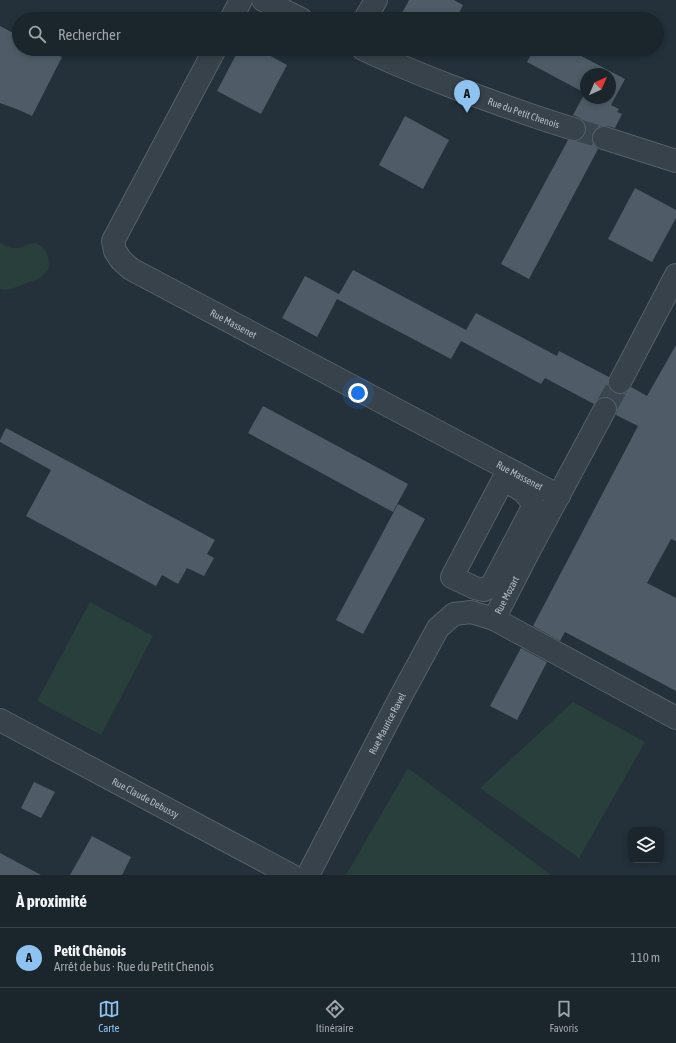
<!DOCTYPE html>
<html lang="fr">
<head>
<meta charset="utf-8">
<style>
	body { margin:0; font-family:"Asap Condensed",sans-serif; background:#283138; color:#f1f3f6 }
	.controls { position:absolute; right:12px; bottom:12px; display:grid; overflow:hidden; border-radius:8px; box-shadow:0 2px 6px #0003 }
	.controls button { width:36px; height:36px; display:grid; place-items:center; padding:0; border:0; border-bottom:1px solid #394248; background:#1b252c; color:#f1f3f6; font:20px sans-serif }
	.compass { position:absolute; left:580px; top:68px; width:36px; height:36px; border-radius:50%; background:#1b252c; box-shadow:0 2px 6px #0003; rotate:44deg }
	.you { position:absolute; left:358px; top:393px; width:14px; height:14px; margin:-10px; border:3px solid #fff; border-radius:50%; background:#1a73e8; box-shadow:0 0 0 6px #1a73e833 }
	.badge { display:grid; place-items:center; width:26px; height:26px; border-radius:50%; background:#8ec2f0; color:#111; font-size:13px; font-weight:700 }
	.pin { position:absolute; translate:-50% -33px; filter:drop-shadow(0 1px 2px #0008) }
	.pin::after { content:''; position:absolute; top:21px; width:14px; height:12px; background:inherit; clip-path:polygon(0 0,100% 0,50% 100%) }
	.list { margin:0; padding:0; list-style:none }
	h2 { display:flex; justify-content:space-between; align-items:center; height:52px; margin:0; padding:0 16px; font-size:17px }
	h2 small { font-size:13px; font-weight:400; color:#a0a5a9 }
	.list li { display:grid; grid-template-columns:26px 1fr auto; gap:12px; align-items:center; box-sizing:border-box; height:60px; padding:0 16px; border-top:1px solid #394248 }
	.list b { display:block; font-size:15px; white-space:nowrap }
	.list p { margin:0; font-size:13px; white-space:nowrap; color:#a0a5a9 }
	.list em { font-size:13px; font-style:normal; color:#a0a5a9 }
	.icon { flex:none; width:22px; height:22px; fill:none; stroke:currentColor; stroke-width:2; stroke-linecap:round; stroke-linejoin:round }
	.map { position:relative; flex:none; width:676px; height:875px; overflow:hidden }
	.search { position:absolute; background:#1b252c; box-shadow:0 2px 6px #0003; left:12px; right:12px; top:12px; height:44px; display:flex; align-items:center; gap:10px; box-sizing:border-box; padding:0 14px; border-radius:22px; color:#a0a5a9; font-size:15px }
	.sheet { height:112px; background:#1b252c }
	nav { display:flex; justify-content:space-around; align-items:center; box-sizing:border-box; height:56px; border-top:1px solid #394248; background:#1b252c; font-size:11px; color:#a0a5a9 }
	nav a { display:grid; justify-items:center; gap:2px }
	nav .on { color:#8ec2f0 }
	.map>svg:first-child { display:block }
</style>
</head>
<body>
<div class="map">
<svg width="676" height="875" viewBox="0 0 676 875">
	<rect width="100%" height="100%" fill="#24313a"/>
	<g fill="#293f3c">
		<path d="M0,243C5,246 12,249 18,248C27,247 34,238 44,249C48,254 50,264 48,270C46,272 41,277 39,279C34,281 28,282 24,284C16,287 8,292 0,289Z"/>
		<polygon points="90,602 153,636 101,735 37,701"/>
		<polygon points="573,702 645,742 579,858 480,788"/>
		<polygon points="408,768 551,875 346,875"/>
	</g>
	<g fill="#4f5c67" fill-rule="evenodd">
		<polygon points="409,0 454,0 463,5 456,19 399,19"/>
		<polygon points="0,26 19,36 19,49 45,49 62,57 32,116 19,110 0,103"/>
		<polygon points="239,49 258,49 287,65 261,114 217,91"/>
		<path d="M534,49H568L625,79L611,105L619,109L617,112L622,114L615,128L607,126H601L596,129L592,134V141L595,146L598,149L529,279L501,264L568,140L576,141L582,138L586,133V127L583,121L580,118L573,115L585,93L527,62ZM586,74H610V98H586Z"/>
		<polygon points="405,116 449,140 423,189 379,165"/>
		<polygon points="635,188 676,210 676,218 652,262 608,239"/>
		<polygon points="353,270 466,330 476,313 557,356 559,351 609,377 608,383 609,388 615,393 621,394 626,393 631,387 647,396 676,345 676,541 671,539 647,583 676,598 676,691 565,632 560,641 533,626 638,426 616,415 617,409 616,403 611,398 604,397 599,398 594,404 545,378 541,384 461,341 451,359 337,299 317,337 282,318 305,276 339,294"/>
		<polygon points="263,406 408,484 393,512 248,433"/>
		<polygon points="6,428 215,540 207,554 214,558 204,576 187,568 178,584 162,575 156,586 26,516 51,470 0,442 0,440"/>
		<polygon points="398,504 425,519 363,634 336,620"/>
		<polygon points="521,648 547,662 517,720 490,706"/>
		<polygon points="34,782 55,792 41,818 21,808"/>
		<polygon points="92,836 131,857 122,875 70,875"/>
		<polygon points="0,853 41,875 0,875"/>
	</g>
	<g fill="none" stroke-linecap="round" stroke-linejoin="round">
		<g stroke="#39464f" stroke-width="22" stroke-dasharray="22 11" stroke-linecap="butt">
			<polyline points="574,129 604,138"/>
			<polyline points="605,409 620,382"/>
		</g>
		<g stroke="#566068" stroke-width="24">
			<g id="minor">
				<polyline points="263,0 301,19"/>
				<polyline points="231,19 241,0"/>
				<polyline points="365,19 376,0"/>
				<path id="s1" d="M215,49L113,241L115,251L121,260L131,269L559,496"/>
				<path id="s2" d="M363,49C392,63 422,75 453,87C493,102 533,117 574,129"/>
				<polyline points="604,138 676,161"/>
				<polyline points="620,382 676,275"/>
				<path d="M503,480C517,488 528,490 533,507L492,585L484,590L475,588L452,577Z"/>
				<path id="s3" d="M494,619L530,549L605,409"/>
				<path id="s4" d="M0,720L291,875"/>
				<path id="s5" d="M308,875L401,696L438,628L454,614L471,612L494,619L676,718"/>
			</g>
		</g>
		<use href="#minor" stroke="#38424a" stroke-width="22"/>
	</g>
	<g text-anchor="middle" stroke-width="3" stroke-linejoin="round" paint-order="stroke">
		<g font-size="10" fill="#b3bdc6" stroke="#1d272f">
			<text dy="4" stroke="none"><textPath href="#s2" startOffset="173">Rue du Petit Chenois</textPath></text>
			<text dy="4" stroke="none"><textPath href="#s1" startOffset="368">Rue Massenet</textPath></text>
			<text dy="4" stroke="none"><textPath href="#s1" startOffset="692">Rue Massenet</textPath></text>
			<text dy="4" stroke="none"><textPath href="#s3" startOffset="27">Rue Mozart</textPath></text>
			<text dy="4" stroke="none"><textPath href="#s5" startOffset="171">Rue Maurice Ravel</textPath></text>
			<text dy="4" stroke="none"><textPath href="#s4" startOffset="165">Rue Claude Debussy</textPath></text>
		</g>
	</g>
</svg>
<div class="controls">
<button><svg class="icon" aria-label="layers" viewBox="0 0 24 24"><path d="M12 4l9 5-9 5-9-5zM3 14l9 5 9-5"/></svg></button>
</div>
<svg class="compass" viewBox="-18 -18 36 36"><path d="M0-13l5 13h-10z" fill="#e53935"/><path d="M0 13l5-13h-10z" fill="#a0a5a9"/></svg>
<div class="you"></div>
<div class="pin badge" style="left:467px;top:113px">A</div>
<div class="search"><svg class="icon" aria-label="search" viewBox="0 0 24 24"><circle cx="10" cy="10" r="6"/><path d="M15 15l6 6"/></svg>Rechercher</div>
</div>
<section class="sheet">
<h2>À proximité<small></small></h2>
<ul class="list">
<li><span class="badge">A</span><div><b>Petit Chênois</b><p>Arrêt de bus · Rue du Petit Chenois</p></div><em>110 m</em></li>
</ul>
</section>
<nav>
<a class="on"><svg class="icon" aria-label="map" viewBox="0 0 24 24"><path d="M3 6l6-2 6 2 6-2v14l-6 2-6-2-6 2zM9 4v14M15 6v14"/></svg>Carte</a>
<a><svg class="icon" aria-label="directions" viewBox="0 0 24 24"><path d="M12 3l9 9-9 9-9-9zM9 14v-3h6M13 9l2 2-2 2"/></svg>Itinéraire</a>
<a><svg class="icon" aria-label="saved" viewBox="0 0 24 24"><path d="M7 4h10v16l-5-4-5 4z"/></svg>Favoris</a>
</nav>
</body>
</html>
